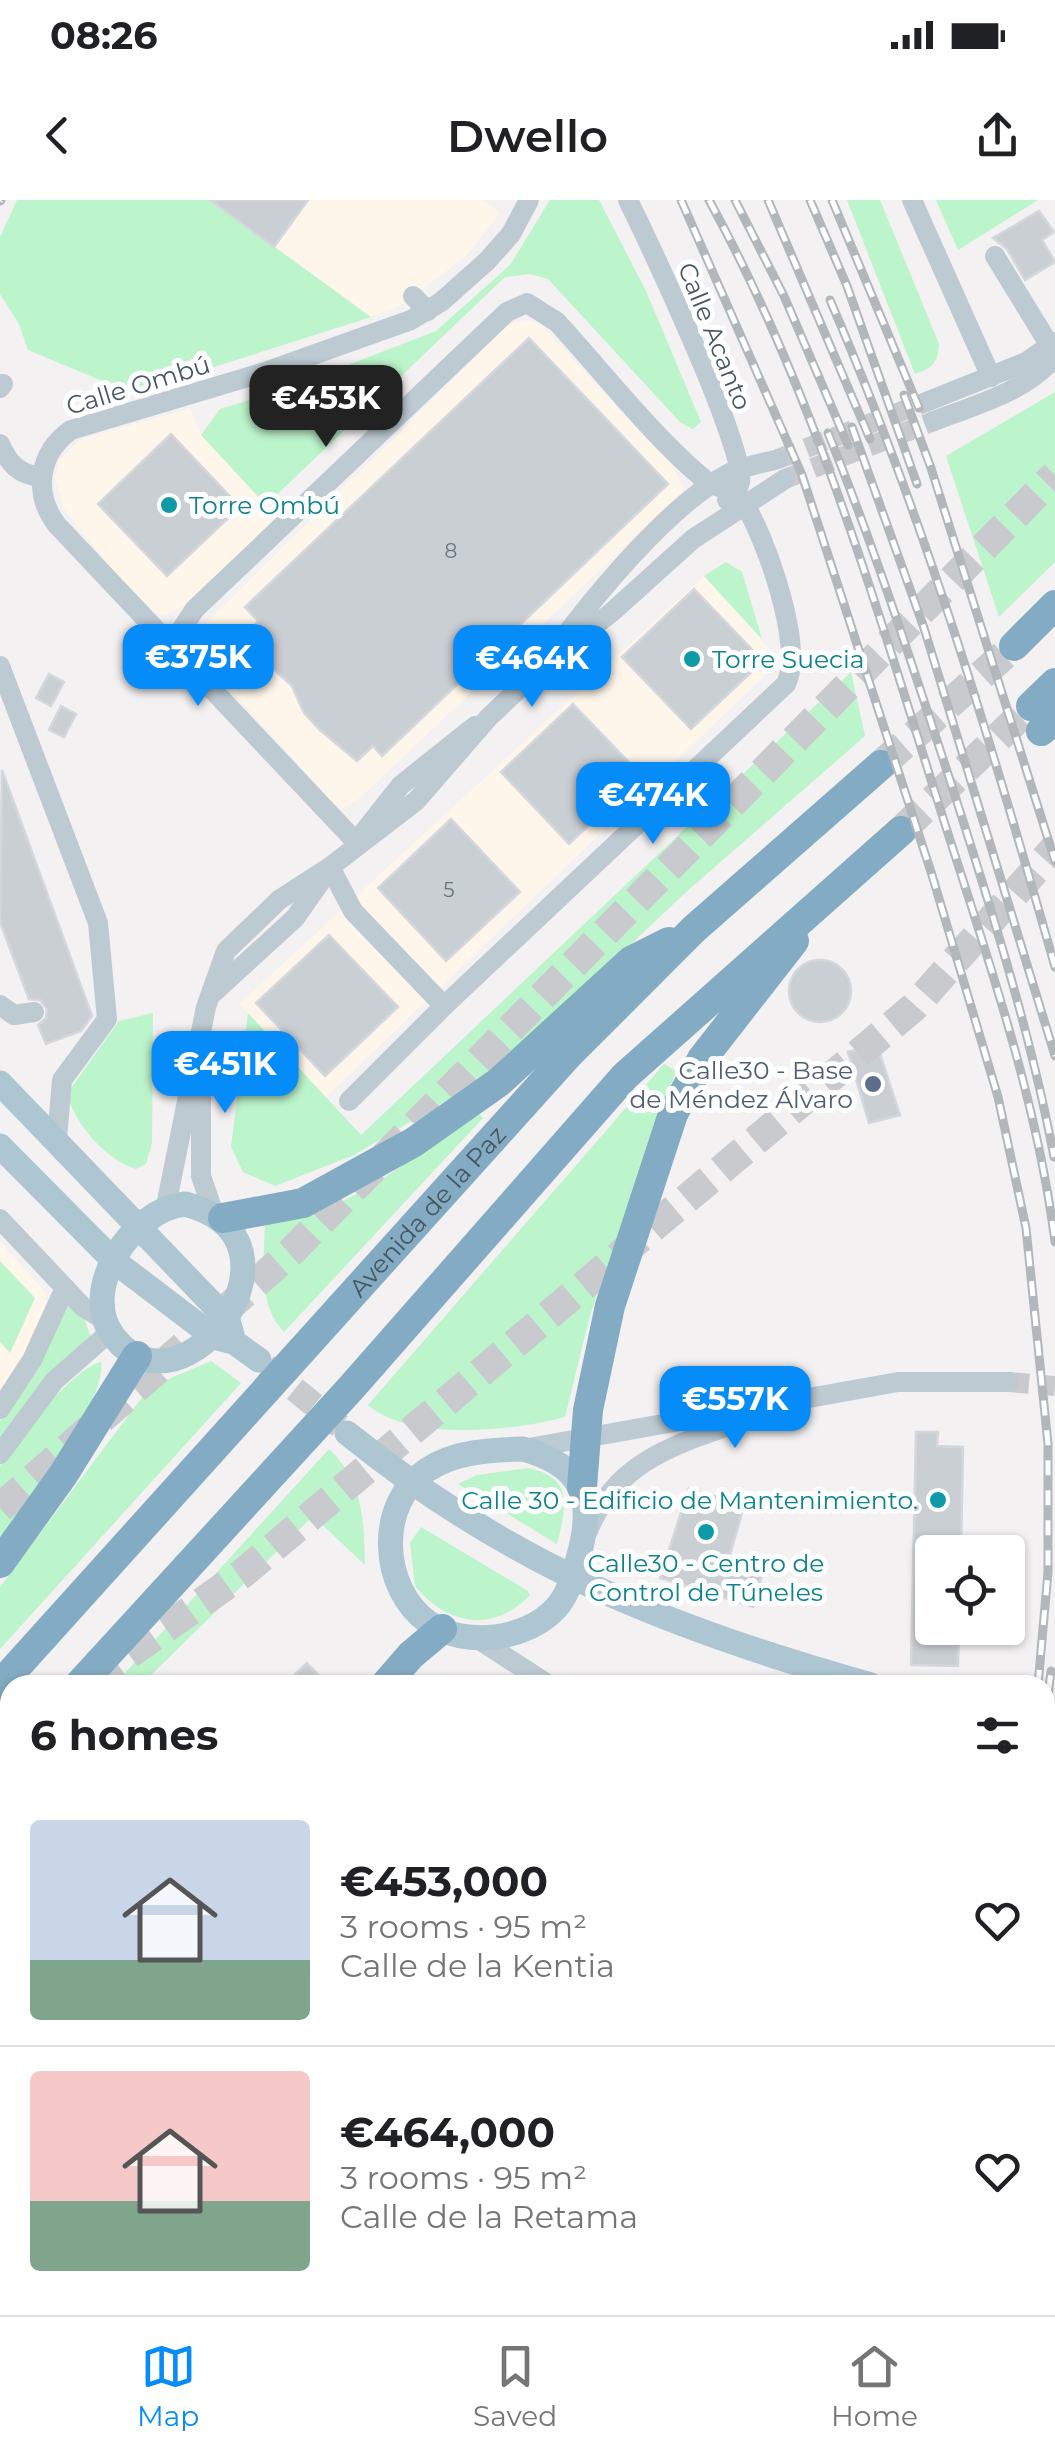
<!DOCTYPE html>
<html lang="en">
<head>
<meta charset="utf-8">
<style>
  :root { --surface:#fff; --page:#f6f6f6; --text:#202124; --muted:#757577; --line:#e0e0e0; --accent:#058cf9 }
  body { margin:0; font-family:Montserrat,sans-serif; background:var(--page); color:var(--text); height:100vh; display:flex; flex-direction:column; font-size:38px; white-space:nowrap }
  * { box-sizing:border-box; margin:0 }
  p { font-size:32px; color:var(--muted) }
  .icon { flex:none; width:55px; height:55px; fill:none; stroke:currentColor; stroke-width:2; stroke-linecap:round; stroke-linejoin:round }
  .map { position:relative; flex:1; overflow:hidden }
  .side { position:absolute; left:0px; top:1475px; width:1055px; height:640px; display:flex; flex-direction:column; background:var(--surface); border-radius:30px 30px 0 0; box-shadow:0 2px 8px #0004 }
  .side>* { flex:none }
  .fabs { position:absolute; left:915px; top:1335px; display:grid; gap:20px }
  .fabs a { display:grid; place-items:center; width:110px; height:110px; border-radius:10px; background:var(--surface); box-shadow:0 2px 8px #0004; font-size:50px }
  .price { position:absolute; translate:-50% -85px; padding:0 22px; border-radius:20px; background:var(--accent); color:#fff; font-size:32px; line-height:65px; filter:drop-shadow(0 2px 5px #0008) }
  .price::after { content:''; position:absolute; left:50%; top:60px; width:30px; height:22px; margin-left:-15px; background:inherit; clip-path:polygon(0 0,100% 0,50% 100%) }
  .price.current { background:#222; color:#fff }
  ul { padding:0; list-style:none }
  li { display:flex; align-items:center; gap:30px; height:250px; padding:0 30px }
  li+li { border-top:2px solid var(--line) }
  li span { display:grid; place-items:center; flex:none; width:280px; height:200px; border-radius:10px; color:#555 }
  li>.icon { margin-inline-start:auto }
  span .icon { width:120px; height:120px; fill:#fffc; stroke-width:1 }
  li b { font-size:42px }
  h2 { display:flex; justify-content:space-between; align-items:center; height:120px; padding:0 30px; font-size:42px }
  .status { display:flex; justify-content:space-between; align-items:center; height:70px; padding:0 50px; background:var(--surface); direction:ltr }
  .status svg { height:28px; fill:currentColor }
  header { display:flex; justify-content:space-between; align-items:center; height:130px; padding:0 30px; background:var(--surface); font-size:45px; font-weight:600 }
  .tab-bar { display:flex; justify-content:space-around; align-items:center; height:140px; border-top:2px solid var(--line); background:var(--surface); font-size:28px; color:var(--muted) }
  .tab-bar a { display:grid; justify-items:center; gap:5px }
  .tab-bar .current { color:var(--accent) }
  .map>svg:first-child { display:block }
  .commercial { fill:#fef6ea }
  .green { fill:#bcf4cb }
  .building { fill:#cacfd4; stroke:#d4d8dd; stroke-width:2.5 }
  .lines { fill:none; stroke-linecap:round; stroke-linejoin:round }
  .minor-tunnel { stroke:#c8cacd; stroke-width:20; stroke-dasharray:20 10; stroke-linecap:butt }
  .major-tunnel { stroke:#c8cacd; stroke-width:25; stroke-dasharray:25 12; stroke-linecap:butt }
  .highway-tunnel { stroke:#c8cacd; stroke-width:30; stroke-dasharray:30 15; stroke-linecap:butt }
  .minor { stroke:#bdcad2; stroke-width:20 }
  .major { stroke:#aec5d2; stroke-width:25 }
  .highway { stroke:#84abc4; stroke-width:30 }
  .rail-casing { stroke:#b2b7bc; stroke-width:9 }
  .rail { stroke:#fff; stroke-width:5; stroke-dasharray:15; stroke-linecap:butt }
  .culture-dot { fill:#0f9aa8; stroke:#fff; stroke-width:4 }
  .service-dot { fill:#5c6f8a; stroke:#fff; stroke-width:4 }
  .labels { text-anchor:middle; stroke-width:10; stroke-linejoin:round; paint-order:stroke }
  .number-label { font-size:20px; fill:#67757e }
  .street-label { font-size:25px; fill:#465761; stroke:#fff }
  .culture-label { font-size:25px; fill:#0d838f; stroke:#fff; text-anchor:start }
  .service-label { font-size:25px; fill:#4e5e75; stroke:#fff; text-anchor:end }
</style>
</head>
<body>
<div class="status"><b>08:26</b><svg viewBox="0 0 49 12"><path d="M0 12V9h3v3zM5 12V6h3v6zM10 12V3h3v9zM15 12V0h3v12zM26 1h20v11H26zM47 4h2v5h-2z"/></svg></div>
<header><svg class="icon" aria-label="back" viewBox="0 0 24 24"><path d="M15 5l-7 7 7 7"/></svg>Dwello<svg class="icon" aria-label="share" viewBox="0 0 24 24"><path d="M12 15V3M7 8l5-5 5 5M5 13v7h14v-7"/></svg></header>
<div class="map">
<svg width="1055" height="2115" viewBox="0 0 1055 2115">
  <rect width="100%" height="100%" fill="#f3f1f1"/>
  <g class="commercial">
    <polygon points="211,0 483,0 500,13 466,56 402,105 371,117"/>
    <polygon points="526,120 541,125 673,267 684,290 360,598 343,608 335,605 193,448 192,437 509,124"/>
    <polygon points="190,208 201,235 278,318 182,407 163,415 152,410 111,368 64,309 55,277 59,261 79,240"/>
    <polygon points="704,376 780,461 325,898 239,804"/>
    <polygon points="0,1042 44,1090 47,1106 25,1155 0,1194"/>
  </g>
  <g class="green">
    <polygon points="17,0 210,0 371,117 142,190 100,180 28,150 19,124 0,94 0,37"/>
    <polygon points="550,0 599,0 646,91 701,222 693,229 680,222 548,79 530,74 505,77 266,305 201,235 220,209 286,189 436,131 510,65"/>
    <path d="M 847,0 L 880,0 L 939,144 C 938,163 932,168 915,174 Z"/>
    <polygon points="936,0 1038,0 958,50"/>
    <polygon points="1055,192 1055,362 999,417 946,256"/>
    <polygon points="726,362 742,372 762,439 704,376"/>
    <polygon points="851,472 865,536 685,693 497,871 354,955 275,986 243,972 231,947 248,813 361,935"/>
    <path d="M 153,813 L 152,943 L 146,964 L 136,969 C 106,960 75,924 67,894 L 119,821 Z"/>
    <path d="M 664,864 L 676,871 L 590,1115 L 565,1217 C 514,1231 410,1242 368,1205 Z"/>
    <path d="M 476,911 L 483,918 L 284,1132 C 257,1103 264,1062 265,1024 C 345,1017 414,957 476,911 Z"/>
    <polygon points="0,1061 35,1098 10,1153 0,1142"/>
    <polygon points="69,1104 84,1118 91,1138 50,1172 0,1240 0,1221 39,1164"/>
    <polygon points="211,1161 241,1183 0,1449 0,1387 143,1196 157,1184"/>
    <path d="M 101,1162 C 107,1204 25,1301 0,1338 C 0,1318 0,1285 0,1267 C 9,1243 77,1166 101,1162 Z"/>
    <path d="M 329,1249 C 363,1281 364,1320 365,1365 L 313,1316 L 141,1485 L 114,1485 Z"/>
    <path d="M 529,1268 C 575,1279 566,1307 557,1344 L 458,1284 L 477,1275 Z"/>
    <path d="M 421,1327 L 528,1391 L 530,1395 C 493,1434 447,1425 415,1386 L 410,1343 Z"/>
    <polygon points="10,1601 10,1689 0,1695 0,1614"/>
  </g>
  <g class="building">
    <polygon points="210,0 308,0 274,47"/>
    <polygon points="1039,11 1054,32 1042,40 1055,62 1025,80 1007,49 993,38"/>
    <polygon points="529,138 668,284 382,556 373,546 357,561 320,530 304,513 292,486 251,448 248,434 258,421 245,407"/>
    <polygon points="171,234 240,307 167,376 98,304"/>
    <polygon points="694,389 763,461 691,529 622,457"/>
    <polygon points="49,474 64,482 51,506 36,498"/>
    <polygon points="573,504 642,576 569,644 501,572"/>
    <polygon points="61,506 76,514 64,537 49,530"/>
    <polygon points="2,570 92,816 81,831 46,844 38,825 46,818 47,809 40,800 29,799 0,722"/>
    <polygon points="451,619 520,692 446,761 378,688"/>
    <polygon points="329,735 398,807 325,876 256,803"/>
    <circle cx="820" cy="791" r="31"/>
    <polygon points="877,845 900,915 869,923 848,852"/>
    <polygon points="916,1232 938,1232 937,1246 963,1247 961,1352 932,1352 932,1428 959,1428 958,1466 911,1465"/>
    <polygon points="689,1288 744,1306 729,1358 764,1369 753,1407 660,1378"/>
    <polygon points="307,1463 328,1485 284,1485"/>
  </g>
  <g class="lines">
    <g class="minor-tunnel">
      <polyline points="778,259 926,202"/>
      <polyline points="785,279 934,221"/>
      <polyline points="1009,1182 1055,1186"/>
    </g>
    <g class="major-tunnel">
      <polyline points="266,1166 340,1226"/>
      <polyline points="1045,1540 1055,1544"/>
    </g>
    <g class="highway-tunnel">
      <polyline points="881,565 1014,446"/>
      <polyline points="901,631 1031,506"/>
      <polyline points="222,1113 291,1052 1055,275"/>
      <polyline points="0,1308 184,1146"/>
      <polyline points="92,1480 242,1374 914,807 1055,648"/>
      <polyline points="0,1545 10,1538"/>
    </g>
    <g class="minor">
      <path d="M 628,0 C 649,43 746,248 740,282 C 738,290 733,295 727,300"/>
      <polyline points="912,0 991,177"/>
      <polyline points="995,56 1050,146"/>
      <polyline points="413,96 428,111"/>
      <polyline points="0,188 3,184"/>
      <polyline points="926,202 1026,162 1055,142"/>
      <path d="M 934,221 C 978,204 1023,193 1055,157"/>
      <path d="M 0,244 C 9,264 19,275 42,277"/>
      <path d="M 560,442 C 600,390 668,307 726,275 C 742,266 761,264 778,259"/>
      <path d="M 171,445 L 195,409 L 507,112 L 527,103 L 557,122 C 601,170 655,239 704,279 C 716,289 734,288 743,302 C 765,335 805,448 786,484 L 444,806 L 353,711 L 330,667"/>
      <polyline points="0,466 98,723 107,819 62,880 57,939"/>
      <polyline points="363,633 401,585 475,526"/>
      <path d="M 357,643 L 57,325 C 33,294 38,253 71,230 L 268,171 L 411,120 L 441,102 L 487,61 L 511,34 L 529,0"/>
      <polyline points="213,793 295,718 326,674"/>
      <polyline points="0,805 14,815 34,812"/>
      <polyline points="201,875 201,976 213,1011"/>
      <polyline points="349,901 444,806"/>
      <polyline points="166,1006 206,807 226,751 279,700 330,667 416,601 489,517 541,468 612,412 693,339 785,279"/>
      <polyline points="0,1019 83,1107 103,1119"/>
      <polyline points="0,1209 32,1160 65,1088"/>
      <polyline points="523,1249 898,1182 1009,1182"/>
      <polyline points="0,1254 54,1181 110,1132"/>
      <path d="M 588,1331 C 617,1258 681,1243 749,1219"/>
      <polyline points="478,1439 549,1485"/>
      <polyline points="0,1775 10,1767"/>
      <polyline points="0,1823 10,1809"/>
      <polyline points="0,2009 10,1992"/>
      <polyline points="18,2115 24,2105"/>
      <polyline points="247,2115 253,2105"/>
      <polyline points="405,2115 411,2105"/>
      <polyline points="504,2115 510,2105"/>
      <polyline points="617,2115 623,2105"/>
    </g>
    <g class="major">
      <polyline points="0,883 228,1120 234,1142"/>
      <polyline points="0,946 114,1061 214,1137 234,1142 259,1160"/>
      <path d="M 185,1004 C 321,1038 184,1227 114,1137 C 77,1090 133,1009 185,1004 Z"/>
      <path d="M 347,1233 C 510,1365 671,1429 871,1485"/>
      <path d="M 523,1249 C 585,1266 595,1300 578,1359 C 574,1375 568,1395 556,1408 C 527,1440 465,1448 429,1423 C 380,1389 376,1303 427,1270 C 455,1251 491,1250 523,1249 Z"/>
    </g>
    <g class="highway">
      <polyline points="1014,446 1055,405"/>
      <polyline points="1031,506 1055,483"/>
      <polyline points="1041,531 1055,519"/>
      <polyline points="223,1018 303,1003 414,942 499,882 631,761 669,742"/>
      <polyline points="582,1287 588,1210 610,1106 673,914 702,859 794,741"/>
      <polyline points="0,1363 63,1275 137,1156"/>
      <path id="s1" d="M 0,1485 L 568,855 L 694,729 L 881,565"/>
      <polyline points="79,1485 351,1188 625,876 901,631"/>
      <polyline points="385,1485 411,1455 442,1429"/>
      <polyline points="0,1572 10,1561"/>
      <polyline points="0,1711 10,1704"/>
    </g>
    <g class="rail-casing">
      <g id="rail">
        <polyline points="681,0 802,275 932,675 998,897 1026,1028 1048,1244 1048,1372 1038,1485"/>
        <path d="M 709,0 C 812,188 874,398 938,602 C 983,745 1036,892 1055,1042"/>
        <polyline points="735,0 784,96 848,245"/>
        <polyline points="768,0 870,239"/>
        <polyline points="810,0 847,86 917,284"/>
        <polyline points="832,0 919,208"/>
        <polyline points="0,1 1,0"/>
        <path d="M 830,100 C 923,315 991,541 1055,767"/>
        <polyline points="904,195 931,268 1055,661"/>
        <polyline points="852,227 924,428 1055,856"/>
        <path d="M 828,233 C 874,346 911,461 949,577 C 989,702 1030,829 1054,957"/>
        <polyline points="1045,1520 1051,1471"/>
        <polyline points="1045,1628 1055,1563"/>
        <polyline points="1045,1695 1055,1639"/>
        <polyline points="1045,1790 1055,1748"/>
        <polyline points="1045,1832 1055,1796"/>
        <polyline points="1045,1891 1055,1853"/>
        <polyline points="1045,1926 1055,1894"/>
        <polyline points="873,2115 878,2105"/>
        <polyline points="891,2115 896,2105"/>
        <polyline points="928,2115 933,2105"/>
        <polyline points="962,2115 966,2105"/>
      </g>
    </g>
    <use href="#rail" class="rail"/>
  </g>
  <g class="culture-dot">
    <circle cx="169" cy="305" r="10"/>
    <circle cx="692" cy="459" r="10"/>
    <circle cx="938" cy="1300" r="10"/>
    <circle cx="706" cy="1332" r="10"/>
  </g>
  <circle class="service-dot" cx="873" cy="884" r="10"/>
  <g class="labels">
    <g class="number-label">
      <text x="451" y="358">8</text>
      <text x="449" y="697">5</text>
    </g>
    <g class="street-label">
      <text transform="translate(715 136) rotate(68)" y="9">Calle Acanto</text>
      <text transform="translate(138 185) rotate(-17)" y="9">Calle Ombú</text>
      <text dy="9" stroke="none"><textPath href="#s1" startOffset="638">Avenida de la Paz</textPath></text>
    </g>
    <g class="culture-label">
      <text x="189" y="314">Torre Ombú</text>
      <text x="712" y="468">Torre Suecia</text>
      <text x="918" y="1309" text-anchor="end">Calle 30 - Edificio de Mantenimiento.</text>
      <text x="706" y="1372" text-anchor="middle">Calle30 - Centro de<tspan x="706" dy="29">Control de Túneles</tspan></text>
    </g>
    <g class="service-label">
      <text x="853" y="879">Calle30 - Base<tspan x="853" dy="29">de Méndez Álvaro</tspan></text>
    </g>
  </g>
</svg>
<div class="fabs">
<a><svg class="icon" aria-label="locate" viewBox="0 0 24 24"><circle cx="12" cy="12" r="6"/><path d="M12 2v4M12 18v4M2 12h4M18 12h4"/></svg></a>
</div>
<b class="price current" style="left:326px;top:250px">€453K</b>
<b class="price" style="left:198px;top:509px">€375K</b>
<b class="price" style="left:532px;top:510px">€464K</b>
<b class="price" style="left:653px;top:647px">€474K</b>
<b class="price" style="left:225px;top:916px">€451K</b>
<b class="price" style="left:735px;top:1251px">€557K</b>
<section class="side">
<h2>6 homes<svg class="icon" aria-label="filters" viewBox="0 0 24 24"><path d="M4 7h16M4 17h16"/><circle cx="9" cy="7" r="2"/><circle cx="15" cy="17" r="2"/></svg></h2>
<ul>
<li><span style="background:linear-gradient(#c9d6e8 70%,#7fa58c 0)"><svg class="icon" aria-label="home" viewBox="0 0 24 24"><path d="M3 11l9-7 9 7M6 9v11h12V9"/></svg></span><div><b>€453,000</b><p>3 rooms · 95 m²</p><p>Calle de la Kentia</p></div><svg class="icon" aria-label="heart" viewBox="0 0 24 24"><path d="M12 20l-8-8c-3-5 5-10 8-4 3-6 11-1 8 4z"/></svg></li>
<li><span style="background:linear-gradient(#f6c9c9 65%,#7fa58c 0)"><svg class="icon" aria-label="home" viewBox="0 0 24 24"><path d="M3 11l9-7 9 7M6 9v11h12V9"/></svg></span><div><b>€464,000</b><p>3 rooms · 95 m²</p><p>Calle de la Retama</p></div><svg class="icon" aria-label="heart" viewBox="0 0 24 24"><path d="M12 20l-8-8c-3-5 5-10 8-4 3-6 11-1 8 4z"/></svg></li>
</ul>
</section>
</div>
<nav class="tab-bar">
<a class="current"><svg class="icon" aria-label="map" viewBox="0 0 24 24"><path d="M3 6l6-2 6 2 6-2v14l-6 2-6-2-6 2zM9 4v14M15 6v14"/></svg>Map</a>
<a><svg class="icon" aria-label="saved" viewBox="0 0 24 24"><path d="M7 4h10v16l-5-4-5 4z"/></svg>Saved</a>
<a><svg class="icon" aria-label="home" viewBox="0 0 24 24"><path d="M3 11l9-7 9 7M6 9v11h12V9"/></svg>Home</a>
</nav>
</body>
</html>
